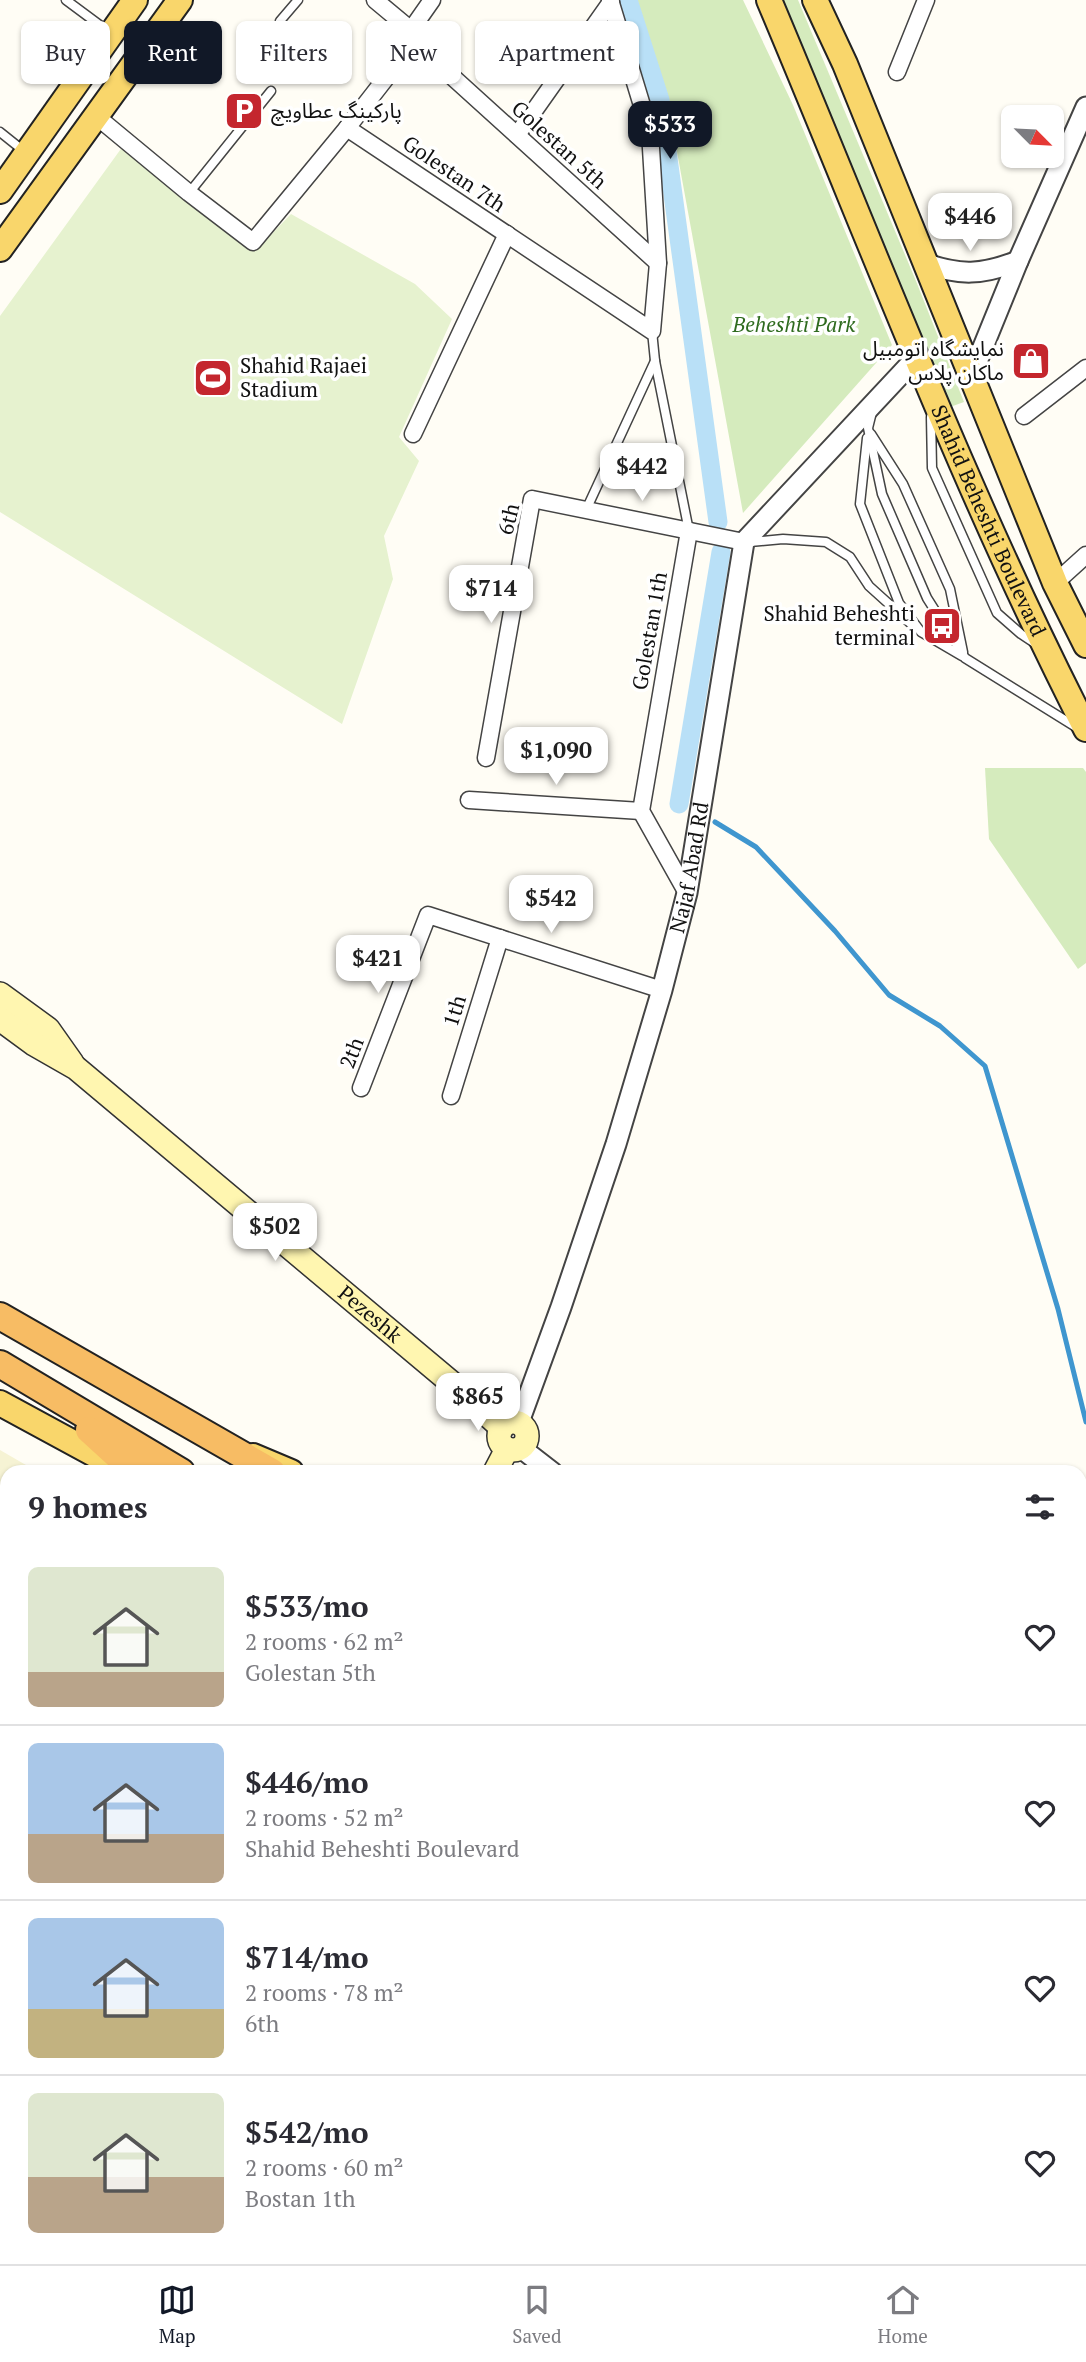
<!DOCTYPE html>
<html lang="en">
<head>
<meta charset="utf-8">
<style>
  :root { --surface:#fff; --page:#f2f2f3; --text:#2b2b33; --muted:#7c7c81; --line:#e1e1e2; --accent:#111827 }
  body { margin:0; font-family:"PT Serif","Noto Sans Arabic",serif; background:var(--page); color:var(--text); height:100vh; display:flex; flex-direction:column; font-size:26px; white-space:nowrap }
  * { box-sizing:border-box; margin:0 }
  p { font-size:23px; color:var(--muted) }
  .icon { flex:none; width:38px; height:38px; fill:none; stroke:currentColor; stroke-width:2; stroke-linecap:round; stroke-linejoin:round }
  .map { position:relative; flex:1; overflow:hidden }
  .drawer { position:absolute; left:0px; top:1465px; width:1087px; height:800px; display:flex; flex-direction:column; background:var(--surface); border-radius:21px 21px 0 0; box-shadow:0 2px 5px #0004 }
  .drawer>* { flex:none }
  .hud { position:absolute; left:21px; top:21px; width:700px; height:63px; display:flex; gap:14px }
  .needle { width:46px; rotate:114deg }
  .buttons { position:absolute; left:1001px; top:105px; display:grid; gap:14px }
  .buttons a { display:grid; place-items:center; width:63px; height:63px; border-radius:10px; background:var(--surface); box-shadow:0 2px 5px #0004; font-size:35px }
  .price { position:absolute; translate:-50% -60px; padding:0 16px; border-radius:14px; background:#fff; color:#222; font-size:23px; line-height:46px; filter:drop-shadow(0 2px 4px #0008) }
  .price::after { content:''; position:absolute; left:50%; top:42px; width:21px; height:16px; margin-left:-10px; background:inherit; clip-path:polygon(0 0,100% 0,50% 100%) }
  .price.active { background:var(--accent); color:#fff }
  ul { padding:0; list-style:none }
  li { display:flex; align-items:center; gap:21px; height:175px; padding:0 28px }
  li+li { border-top:2px solid var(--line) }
  li span { display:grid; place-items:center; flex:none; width:196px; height:140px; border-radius:10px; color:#555 }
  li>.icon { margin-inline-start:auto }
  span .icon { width:84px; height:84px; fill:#fffc; stroke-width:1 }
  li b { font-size:30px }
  h2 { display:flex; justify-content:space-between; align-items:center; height:84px; padding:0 28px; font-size:30px }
  .pill { padding:0 24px; border-radius:10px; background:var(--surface); box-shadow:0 2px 5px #0004; font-size:24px; line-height:63px }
  .pill.active { background:var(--accent); color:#fff }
  .tabs { display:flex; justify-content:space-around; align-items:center; height:98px; border-top:2px solid var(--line); background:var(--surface); font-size:19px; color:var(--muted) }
  .tabs a { display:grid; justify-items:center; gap:4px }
  .tabs .active { color:var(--accent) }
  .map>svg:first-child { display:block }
  .farmland { fill:#f6f3d4 }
  .green { fill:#d5ebbd }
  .pitch { fill:#e6f2cf }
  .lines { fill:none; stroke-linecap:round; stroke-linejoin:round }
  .stream { stroke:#3f96cf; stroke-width:5 }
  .canal { stroke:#b9e0f7; stroke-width:19 }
  .service-casing { stroke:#444; stroke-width:11 }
  .minor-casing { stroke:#444; stroke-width:19 }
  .tertiary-casing { stroke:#444; stroke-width:23 }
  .secondary-casing { stroke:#333; stroke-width:26 }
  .primary-casing { stroke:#222; stroke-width:28 }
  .trunk-casing { stroke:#222; stroke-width:30 }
  .service { stroke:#fff; stroke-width:8 }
  .minor { stroke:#fff; stroke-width:16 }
  .tertiary { stroke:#fff; stroke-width:19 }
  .secondary { stroke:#fff6b0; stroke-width:23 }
  .primary { stroke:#f9d66b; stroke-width:24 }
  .trunk { stroke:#f7bc64; stroke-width:26 }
  .labels { text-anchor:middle; stroke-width:7; stroke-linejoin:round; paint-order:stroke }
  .poi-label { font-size:21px; fill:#111; stroke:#fff; text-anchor:start }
  .street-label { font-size:21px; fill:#111; stroke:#fff }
  .park-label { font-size:21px; font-style:italic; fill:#2f6b1f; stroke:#fff }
</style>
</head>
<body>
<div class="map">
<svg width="1086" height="2264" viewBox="0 0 1086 2264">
  <rect width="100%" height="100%" fill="#fffdf5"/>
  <g class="farmland">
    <polygon points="0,1450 38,1472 7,1472 7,2258 104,2258 102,2264 0,2264"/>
    <polygon points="1080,2113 1086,2117 1086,2264 166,2264 168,2258 1080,2258"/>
  </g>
  <g class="green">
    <polygon points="637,0 743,0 793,105 892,345 743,513 667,97"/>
    <polygon points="783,0 798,0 916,281 964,402 950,407"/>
    <polygon points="985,768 1083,768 1086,772 1086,963 1078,969 989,839"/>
  </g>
  <polygon class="pitch" points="123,146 256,250 291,214 415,284 452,319 399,437 419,461 384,536 393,579 342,724 0,512 0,316"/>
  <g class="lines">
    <g class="stream">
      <polyline points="679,804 684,807"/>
      <polyline points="715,822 756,847 835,931 889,995 940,1026 985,1066 1058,1309 1086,1422"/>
    </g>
    <g class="canal">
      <polyline points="628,0 660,100 718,522"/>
      <polyline points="679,804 721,552"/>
    </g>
    <g class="service-casing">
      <g id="service">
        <polyline points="66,0 109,32"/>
        <polyline points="280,21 298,0"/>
        <polyline points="0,132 25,152"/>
        <polyline points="189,193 271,91"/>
        <polyline points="652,331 655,361 689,531"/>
        <polyline points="872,412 868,428 882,494 927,598 965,658 1076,727"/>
        <polyline points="931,417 932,468 997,613 1021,634 1036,644"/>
        <polyline points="871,434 903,484 950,589 963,652"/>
        <polyline points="867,438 860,504 899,603 921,632 962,656"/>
        <polyline points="586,510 655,361"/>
        <polyline points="750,542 783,539 826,542 850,557 869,586 910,623"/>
      </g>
    </g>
    <g class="minor-casing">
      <g id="minor">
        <polyline points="375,0 411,30 414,42 658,263"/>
        <polyline points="411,30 432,0"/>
        <polyline points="897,72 926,0"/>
        <polyline points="96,116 189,193 253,242 347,128 652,331 658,263 650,132 610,0"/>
        <polyline points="347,128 414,42"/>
        <polyline points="517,135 611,2"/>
        <polyline points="1024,416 1086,368"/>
        <polyline points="413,434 507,234"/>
        <polyline points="1055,583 1086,555"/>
        <polyline points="486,758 532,499 744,542"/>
        <polyline points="469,800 641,811"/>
        <polyline points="687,893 641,811 689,531"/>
        <polyline points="361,1088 428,915 662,990"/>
        <polyline points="451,1096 500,938"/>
        <polyline points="1080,1883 1086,1886"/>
      </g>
    </g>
    <g class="tertiary-casing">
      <g id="tertiary">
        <path d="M 924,263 C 960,276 982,275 1018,261"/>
        <polyline points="970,379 1018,261 1086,107"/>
        <path id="s1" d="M 519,1422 L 561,1307 L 616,1144 L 662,990 L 687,893 L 744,542 L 916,358"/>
        <polyline points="521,1448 552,1472"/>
        <polyline points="1080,1694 1086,1693"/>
        <polyline points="124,2264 127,2258"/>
      </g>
    </g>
    <g class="secondary-casing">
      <g id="secondary">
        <polyline points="0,994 48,1029 72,1063"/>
        <path id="s2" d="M 0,1019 L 34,1044 L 76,1068 L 460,1390 L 502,1428"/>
        <circle cx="513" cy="1436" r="14"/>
        <polyline points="495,1472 507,1449"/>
      </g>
    </g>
    <g class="primary-casing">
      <g id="primary">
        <path id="s3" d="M 769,0 C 872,244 965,493 1086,729"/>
        <polyline points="815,0 845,64 1055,583 1086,645"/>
        <polyline points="0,191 135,0"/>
        <polyline points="0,249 180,0"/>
        <polyline points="0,1403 127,1472"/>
        <polyline points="253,1456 291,1472"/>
        <polyline points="1080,1906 1086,1909"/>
        <polyline points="1080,1935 1086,1939"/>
        <polyline points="1080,2054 1086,2058"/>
        <polyline points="1080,2081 1086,2085"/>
      </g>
    </g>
    <g class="trunk-casing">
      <g id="trunk">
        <polyline points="0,1316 272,1472"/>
        <polyline points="0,1364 181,1472"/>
        <polyline points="89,1430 135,1472"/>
        <polyline points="1080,1960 1086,1964"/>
        <polyline points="1080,2013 1086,2017"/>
      </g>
    </g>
    <use href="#service" class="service"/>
    <use href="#minor" class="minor"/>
    <use href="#tertiary" class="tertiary"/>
    <use href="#secondary" class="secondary"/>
    <use href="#primary" class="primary"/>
    <use href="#trunk" class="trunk"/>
  </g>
  <defs>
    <g id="parking-square" transform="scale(2.0125)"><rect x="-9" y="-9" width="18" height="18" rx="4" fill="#c4262e" stroke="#fff"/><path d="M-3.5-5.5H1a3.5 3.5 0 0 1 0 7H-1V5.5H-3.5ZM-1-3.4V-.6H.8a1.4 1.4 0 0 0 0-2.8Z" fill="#fff"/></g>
    <g id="shop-square" transform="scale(2.0125)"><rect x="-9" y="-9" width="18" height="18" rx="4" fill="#c4262e" stroke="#fff"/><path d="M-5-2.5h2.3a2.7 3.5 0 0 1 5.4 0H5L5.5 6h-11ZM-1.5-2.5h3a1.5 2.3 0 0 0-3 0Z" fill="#fff"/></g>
    <g id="stadium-square" transform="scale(2.0125)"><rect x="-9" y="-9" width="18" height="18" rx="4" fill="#c4262e" stroke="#fff"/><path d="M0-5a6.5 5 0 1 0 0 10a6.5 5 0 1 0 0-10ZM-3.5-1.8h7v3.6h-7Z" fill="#fff"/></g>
    <g id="bus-square" transform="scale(2.0125)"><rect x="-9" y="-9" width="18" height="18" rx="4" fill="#c4262e" stroke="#fff"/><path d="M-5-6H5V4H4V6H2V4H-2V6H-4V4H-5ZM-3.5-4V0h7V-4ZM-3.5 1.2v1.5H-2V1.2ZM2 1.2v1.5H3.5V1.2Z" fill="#fff"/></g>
  </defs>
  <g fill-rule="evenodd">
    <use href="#parking-square" x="244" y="111"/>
    <use href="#shop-square" x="1031" y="361"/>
    <use href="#stadium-square" x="213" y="378"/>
    <use href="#bus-square" x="942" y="626"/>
  </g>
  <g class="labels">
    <g class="poi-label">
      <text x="271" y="118">پارکینگ عطاویچ</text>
      <text x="1004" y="356" text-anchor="end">نمایشگاه اتومبیل<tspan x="1004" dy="24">ماکان پلاس</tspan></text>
      <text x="240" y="373">Shahid Rajaei<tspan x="240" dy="24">Stadium</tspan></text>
      <text x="915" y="621" text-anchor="end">Shahid Beheshti<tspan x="915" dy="24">terminal</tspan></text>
    </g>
    <g class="street-label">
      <text transform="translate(559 145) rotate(42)" y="7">Golestan 5th</text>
      <text transform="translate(454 174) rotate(34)" y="7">Golestan 7th</text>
      <text transform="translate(509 519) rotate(-76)" y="7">6th</text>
      <text dy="7" stroke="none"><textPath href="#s3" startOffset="565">Shahid Beheshti Boulevard</textPath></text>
      <text transform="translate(650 631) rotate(-80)" y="7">Golestan 1th</text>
      <text dy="7" stroke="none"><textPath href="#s1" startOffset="581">Najaf Abad Rd</textPath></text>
      <text transform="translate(455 1011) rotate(-73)" y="7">1th</text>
      <text transform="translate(352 1053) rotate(-69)" y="7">2th</text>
      <text dy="7" stroke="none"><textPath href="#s2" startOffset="474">Pezeshk</textPath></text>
    </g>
    <g class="park-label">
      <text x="794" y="332">Beheshti Park</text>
    </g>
  </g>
</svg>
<div class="buttons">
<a><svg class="needle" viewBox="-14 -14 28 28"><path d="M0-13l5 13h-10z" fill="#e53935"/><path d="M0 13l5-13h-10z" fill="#7c7c81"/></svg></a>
</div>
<b class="price active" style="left:670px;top:161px">$533</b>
<b class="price" style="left:970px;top:253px">$446</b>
<b class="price" style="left:642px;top:503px">$442</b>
<b class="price" style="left:491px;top:625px">$714</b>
<b class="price" style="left:556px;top:787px">$1,090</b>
<b class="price" style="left:551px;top:935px">$542</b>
<b class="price" style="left:378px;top:995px">$421</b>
<b class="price" style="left:275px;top:1263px">$502</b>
<b class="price" style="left:478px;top:1433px">$865</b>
<div class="hud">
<a class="pill">Buy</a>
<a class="pill active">Rent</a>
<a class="pill">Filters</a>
<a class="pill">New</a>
<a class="pill">Apartment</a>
</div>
<section class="drawer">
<h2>9 homes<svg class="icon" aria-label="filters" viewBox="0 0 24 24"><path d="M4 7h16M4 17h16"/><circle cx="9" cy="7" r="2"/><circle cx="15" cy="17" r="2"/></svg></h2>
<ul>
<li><span style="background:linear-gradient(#dfe7d0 75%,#b9a48a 0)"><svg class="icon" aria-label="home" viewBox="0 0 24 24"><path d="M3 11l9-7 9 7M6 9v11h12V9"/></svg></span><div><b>$533/mo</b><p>2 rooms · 62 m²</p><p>Golestan 5th</p></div><svg class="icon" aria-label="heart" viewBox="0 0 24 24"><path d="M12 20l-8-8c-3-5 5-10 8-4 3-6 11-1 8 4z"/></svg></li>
<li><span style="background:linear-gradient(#a9c7e8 65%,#b9a48a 0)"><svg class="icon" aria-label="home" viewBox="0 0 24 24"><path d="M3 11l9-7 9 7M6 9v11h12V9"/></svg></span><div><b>$446/mo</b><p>2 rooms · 52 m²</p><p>Shahid Beheshti Boulevard</p></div><svg class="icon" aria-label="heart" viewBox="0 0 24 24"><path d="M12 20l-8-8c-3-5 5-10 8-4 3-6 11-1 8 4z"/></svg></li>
<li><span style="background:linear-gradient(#a9c7e8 65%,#c2b280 0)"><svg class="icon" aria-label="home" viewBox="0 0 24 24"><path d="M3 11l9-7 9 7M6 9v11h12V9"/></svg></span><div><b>$714/mo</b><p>2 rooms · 78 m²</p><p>6th</p></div><svg class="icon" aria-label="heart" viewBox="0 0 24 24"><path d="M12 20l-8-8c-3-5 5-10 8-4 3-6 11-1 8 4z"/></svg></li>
<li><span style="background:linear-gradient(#dfe7d0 60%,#b9a48a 0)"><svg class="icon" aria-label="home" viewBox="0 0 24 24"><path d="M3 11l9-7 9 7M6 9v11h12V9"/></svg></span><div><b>$542/mo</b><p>2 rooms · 60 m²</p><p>Bostan 1th</p></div><svg class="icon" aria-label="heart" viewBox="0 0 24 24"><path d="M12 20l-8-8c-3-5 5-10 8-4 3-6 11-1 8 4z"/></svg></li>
</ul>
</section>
</div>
<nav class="tabs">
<a class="active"><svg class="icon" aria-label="map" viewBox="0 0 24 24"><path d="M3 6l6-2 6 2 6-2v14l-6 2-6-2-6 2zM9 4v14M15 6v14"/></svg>Map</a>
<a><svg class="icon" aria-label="saved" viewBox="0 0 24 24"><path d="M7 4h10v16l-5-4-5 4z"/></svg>Saved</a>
<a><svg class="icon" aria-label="home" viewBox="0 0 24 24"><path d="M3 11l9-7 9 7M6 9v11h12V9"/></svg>Home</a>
</nav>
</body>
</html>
